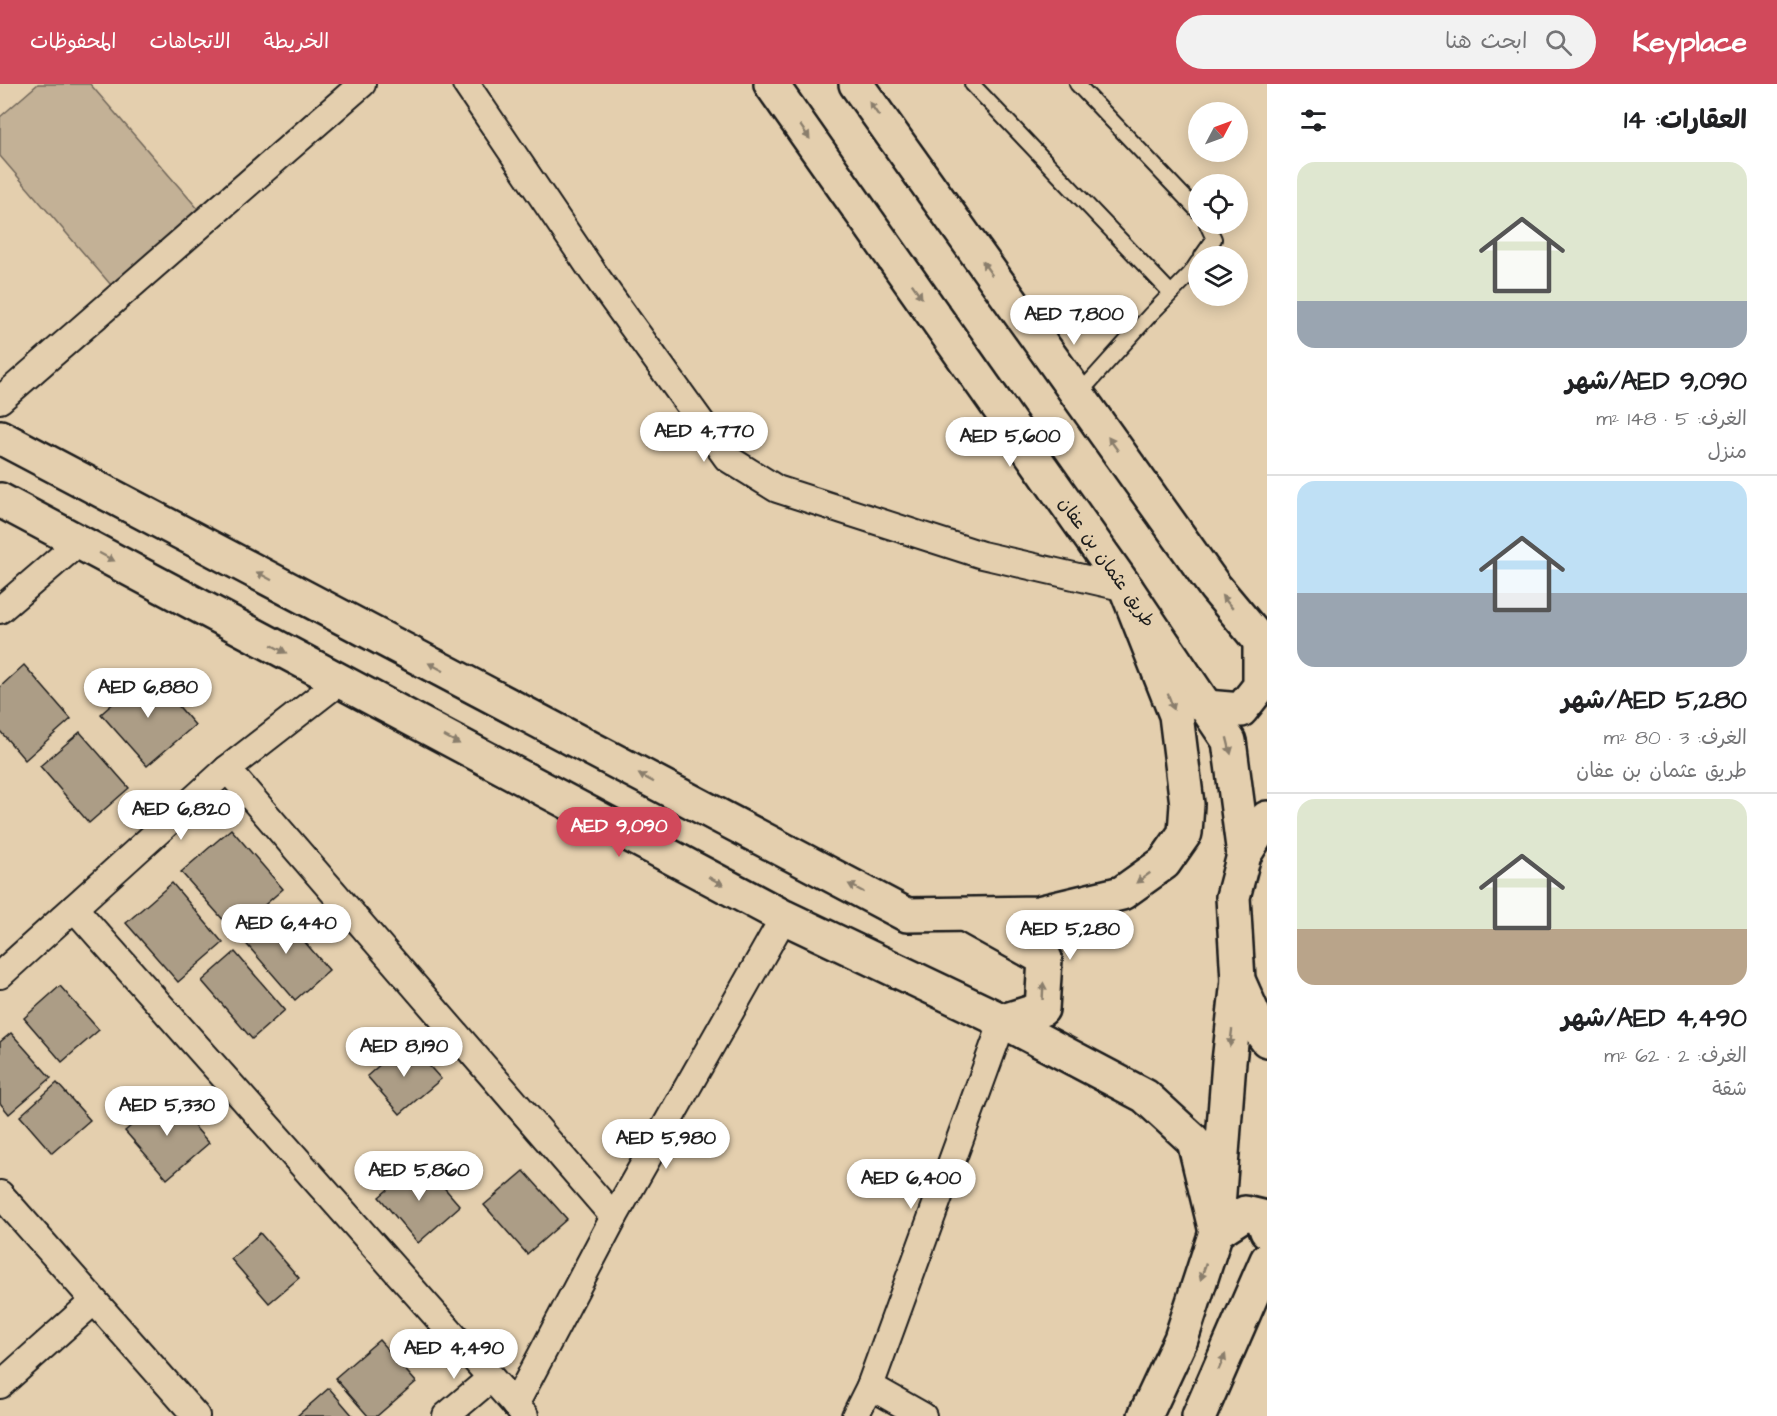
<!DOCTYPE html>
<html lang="ar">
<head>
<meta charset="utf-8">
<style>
  :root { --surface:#fff; --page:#f2f2f2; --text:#202124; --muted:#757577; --line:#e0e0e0; --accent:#d1495b }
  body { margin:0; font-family:"Architects Daughter","Playpen Sans Arabic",sans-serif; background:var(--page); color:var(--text); direction:rtl; height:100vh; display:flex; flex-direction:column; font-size:22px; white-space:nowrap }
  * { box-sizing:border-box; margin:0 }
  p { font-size:20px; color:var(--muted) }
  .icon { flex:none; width:33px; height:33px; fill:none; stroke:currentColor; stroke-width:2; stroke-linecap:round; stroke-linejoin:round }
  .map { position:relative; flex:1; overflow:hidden; direction:ltr }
  .sheet { display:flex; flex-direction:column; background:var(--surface); width:510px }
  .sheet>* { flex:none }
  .needle { width:39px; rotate:49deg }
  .tools { position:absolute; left:1188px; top:18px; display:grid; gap:12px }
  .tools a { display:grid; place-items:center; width:60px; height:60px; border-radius:50%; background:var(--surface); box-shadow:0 3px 15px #0003; font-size:30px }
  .price { position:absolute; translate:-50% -51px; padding:0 14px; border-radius:21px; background:#fff; color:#222; font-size:20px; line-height:39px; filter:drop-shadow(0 2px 3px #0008) }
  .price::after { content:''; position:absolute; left:50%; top:36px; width:18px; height:14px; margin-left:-9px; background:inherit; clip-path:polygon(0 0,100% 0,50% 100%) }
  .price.current { background:var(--accent); color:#fff }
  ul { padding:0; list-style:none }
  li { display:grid; align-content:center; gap:12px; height:318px; padding:0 30px }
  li+li { border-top:2px solid var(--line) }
  li span { display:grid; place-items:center; height:186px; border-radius:18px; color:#555 }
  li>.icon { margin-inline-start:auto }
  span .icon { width:108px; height:108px; fill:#fffc; stroke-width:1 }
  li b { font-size:26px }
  h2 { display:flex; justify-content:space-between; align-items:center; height:72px; padding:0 30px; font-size:26px }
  header { display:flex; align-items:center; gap:36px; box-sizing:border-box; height:84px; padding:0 30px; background:var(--accent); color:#fff }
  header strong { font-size:28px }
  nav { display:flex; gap:33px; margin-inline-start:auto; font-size:21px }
  .search { width:420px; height:54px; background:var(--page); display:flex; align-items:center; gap:15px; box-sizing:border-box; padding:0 21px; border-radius:33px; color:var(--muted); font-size:22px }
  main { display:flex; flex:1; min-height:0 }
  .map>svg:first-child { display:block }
  .green { fill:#c3b196; stroke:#706659; stroke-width:1.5 }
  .building { fill:#ac9d86; stroke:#1c1c1c; stroke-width:1.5 }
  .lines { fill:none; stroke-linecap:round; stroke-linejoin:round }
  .lane-casing { stroke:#1c1c1c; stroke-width:18 }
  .street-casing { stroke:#1c1c1c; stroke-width:30 }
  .secondary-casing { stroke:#1c1c1c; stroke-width:38 }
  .lane { stroke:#e4cfae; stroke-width:14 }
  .street { stroke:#e4cfae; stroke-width:26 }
  .secondary { stroke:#e4cfae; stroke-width:33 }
  .oneway { fill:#8a7e6c }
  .labels { text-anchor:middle; stroke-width:6; stroke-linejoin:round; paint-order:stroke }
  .street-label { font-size:18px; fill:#1c1c1c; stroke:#e4cfae }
</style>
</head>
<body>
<header>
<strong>Keyplace</strong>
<div class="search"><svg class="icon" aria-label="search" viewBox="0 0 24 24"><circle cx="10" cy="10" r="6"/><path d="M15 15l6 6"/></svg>ابحث هنا</div>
<nav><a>الخريطة</a><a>الاتجاهات</a><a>المحفوظات</a></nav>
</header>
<main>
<section class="sheet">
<h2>العقارات: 14<svg class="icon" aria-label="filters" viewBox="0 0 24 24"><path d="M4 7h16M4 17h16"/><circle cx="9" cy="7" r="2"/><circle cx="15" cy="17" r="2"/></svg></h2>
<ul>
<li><span style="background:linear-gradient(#dfe7d0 75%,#9aa5b1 0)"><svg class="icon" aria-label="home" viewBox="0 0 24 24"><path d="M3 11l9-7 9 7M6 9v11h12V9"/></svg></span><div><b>AED 9,090/شهر</b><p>الغرف: 5 · 148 m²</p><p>منزل</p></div></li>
<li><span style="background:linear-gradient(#bfe0f5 60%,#9aa5b1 0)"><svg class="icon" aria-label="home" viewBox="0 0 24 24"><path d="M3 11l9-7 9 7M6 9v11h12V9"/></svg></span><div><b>AED 5,280/شهر</b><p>الغرف: 3 · 80 m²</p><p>طريق عثمان بن عفان</p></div></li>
<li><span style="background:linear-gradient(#dfe7d0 70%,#b9a48a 0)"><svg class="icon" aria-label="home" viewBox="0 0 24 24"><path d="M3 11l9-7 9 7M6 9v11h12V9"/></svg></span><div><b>AED 4,490/شهر</b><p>الغرف: 2 · 62 m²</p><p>شقة</p></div></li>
</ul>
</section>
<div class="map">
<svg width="1267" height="1332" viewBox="0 0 1267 1332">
  <rect width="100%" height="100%" fill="#e4cfae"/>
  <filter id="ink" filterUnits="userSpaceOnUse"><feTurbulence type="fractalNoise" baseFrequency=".0167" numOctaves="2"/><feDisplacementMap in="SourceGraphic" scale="12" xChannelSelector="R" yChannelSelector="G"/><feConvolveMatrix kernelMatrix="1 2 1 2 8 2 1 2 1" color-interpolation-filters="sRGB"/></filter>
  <g filter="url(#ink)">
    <polygon class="green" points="38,0 90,0 199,126 111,201 0,72 0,33"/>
    <g class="building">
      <polygon points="24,581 71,635 25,676 0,647 0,603"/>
      <polygon points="149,588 195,641 147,682 101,630"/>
      <polygon points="80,648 129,704 89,739 40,682"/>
      <polygon points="231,745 283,805 234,848 181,788"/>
      <polygon points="172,799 223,859 178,898 126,839"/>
      <polygon points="277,826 329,886 295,916 243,856"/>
      <polygon points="235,868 285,926 252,955 202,897"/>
      <polygon points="60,902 99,946 62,978 24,934"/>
      <polygon points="11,949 51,994 9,1030 0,1019 0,958"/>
      <polygon points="407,957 441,995 400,1030 367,992"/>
      <polygon points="57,999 90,1036 52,1069 20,1032"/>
      <polygon points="167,1011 209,1059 167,1095 125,1047"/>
      <polygon points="421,1077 460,1122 418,1159 379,1113"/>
      <polygon points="524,1087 567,1135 527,1170 484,1121"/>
      <polygon points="260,1149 299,1194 269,1219 231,1175"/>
      <polygon points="379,1256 416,1298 377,1332 368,1332 335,1294"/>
      <polygon points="329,1304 353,1332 297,1332"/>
    </g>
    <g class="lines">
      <g class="lane-casing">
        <g id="lane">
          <polyline points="972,0 1171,209"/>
          <polyline points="1077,0 1198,127"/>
          <polyline points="1202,172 1214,155 1207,140"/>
          <polyline points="1078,311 1150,231 1190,190 1198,178"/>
        </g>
      </g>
      <g class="street-casing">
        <g id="street">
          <polyline points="466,0 593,188 727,374 777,405 982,471 1126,504"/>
          <polyline points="0,316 362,0"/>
          <polyline points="0,526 79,458"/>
          <polyline points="227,685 614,1133"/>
          <polyline points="74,824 525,1332"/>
          <polyline points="0,891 227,685 340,597"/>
          <polyline points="0,1110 196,1332"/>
          <polyline points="0,1301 94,1217"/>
          <polyline points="870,1302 923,1332"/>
          <polyline points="515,1321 614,1133 784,833"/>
          <polyline points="446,1332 491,1294"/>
          <polyline points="855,1332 870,1302 1003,937"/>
        </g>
      </g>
      <g class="secondary-casing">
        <g id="secondary">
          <polyline points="771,0 1126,504 1229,657 1244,771"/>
          <polyline points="856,0 1215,503 1260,557 1267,559"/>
          <polyline points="0,353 907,831 1038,829 1122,809 1164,779 1185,749 1187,720 1176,631 1126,504"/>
          <polyline points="0,416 784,833 1003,937 1145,1012 1194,1057 1216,1148 1245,1129 1262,1133 1267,1147"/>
          <polyline points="1206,623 1241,626 1260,602 1260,557"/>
          <polyline points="1267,734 1244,771 1233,813 1238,896 1261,948 1267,956"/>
          <polyline points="966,831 1045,875 1042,925 1003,937"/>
          <polyline points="1145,1332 1181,1255 1216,1148 1229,978 1238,896"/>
          <polyline points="1199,1332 1267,1176"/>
        </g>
      </g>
      <use href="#lane" class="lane"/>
      <use href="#street" class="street"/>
      <use href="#secondary" class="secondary"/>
    </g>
    <defs><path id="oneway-solid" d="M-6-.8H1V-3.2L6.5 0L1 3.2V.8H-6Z" transform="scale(1.5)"/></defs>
    <g class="oneway">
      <use href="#oneway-solid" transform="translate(874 25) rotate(-125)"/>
      <use href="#oneway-solid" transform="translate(805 48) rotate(55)"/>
      <use href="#oneway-solid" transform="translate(987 184) rotate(-125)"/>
      <use href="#oneway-solid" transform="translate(917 207) rotate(55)"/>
      <use href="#oneway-solid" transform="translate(1113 360) rotate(-126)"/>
      <use href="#oneway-solid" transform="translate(107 473) rotate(28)"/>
      <use href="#oneway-solid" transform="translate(264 492) rotate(-152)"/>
      <use href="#oneway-solid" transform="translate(1227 518) rotate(-130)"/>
      <use href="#oneway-solid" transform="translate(279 565) rotate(28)"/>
      <use href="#oneway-solid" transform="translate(436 583) rotate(-152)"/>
      <use href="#oneway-solid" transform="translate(1171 618) rotate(69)"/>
      <use href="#oneway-solid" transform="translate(452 656) rotate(28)"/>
      <use href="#oneway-solid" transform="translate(1229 662) rotate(76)"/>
      <use href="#oneway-solid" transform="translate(646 694) rotate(-152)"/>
      <use href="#oneway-solid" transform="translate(1143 794) rotate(144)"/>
      <use href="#oneway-solid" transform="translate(716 797) rotate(28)"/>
      <use href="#oneway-solid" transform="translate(856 804) rotate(-152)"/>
      <use href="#oneway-solid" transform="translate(1043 907) rotate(-87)"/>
      <use href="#oneway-solid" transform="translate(1231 954) rotate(97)"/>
      <use href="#oneway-solid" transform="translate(1203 1188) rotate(109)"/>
      <use href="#oneway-solid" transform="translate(1222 1278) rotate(-66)"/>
    </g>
  </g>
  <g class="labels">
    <g class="street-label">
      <text transform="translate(1107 478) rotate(55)" y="6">طريق عثمان بن عفان</text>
    </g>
  </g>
</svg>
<div class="tools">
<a><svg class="needle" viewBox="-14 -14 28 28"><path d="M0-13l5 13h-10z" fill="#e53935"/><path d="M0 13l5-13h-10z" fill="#757577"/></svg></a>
<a><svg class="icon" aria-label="locate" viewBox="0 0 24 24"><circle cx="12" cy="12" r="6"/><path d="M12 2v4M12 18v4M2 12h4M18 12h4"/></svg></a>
<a><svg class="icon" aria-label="layers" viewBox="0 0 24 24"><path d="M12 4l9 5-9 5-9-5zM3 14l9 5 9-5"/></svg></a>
</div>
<b class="price" style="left:1074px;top:262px">AED 7,800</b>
<b class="price" style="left:704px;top:379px">AED 4,770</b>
<b class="price" style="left:1010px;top:384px">AED 5,600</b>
<b class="price" style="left:148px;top:635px">AED 6,880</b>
<b class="price" style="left:181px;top:757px">AED 6,820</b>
<b class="price current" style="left:619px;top:774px">AED 9,090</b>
<b class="price" style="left:286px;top:871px">AED 6,440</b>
<b class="price" style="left:1070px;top:877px">AED 5,280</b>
<b class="price" style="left:404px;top:994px">AED 8,190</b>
<b class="price" style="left:167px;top:1053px">AED 5,330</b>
<b class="price" style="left:666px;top:1086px">AED 5,980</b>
<b class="price" style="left:419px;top:1118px">AED 5,860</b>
<b class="price" style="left:911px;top:1126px">AED 6,400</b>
<b class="price" style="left:454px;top:1296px">AED 4,490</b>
</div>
</main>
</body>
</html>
